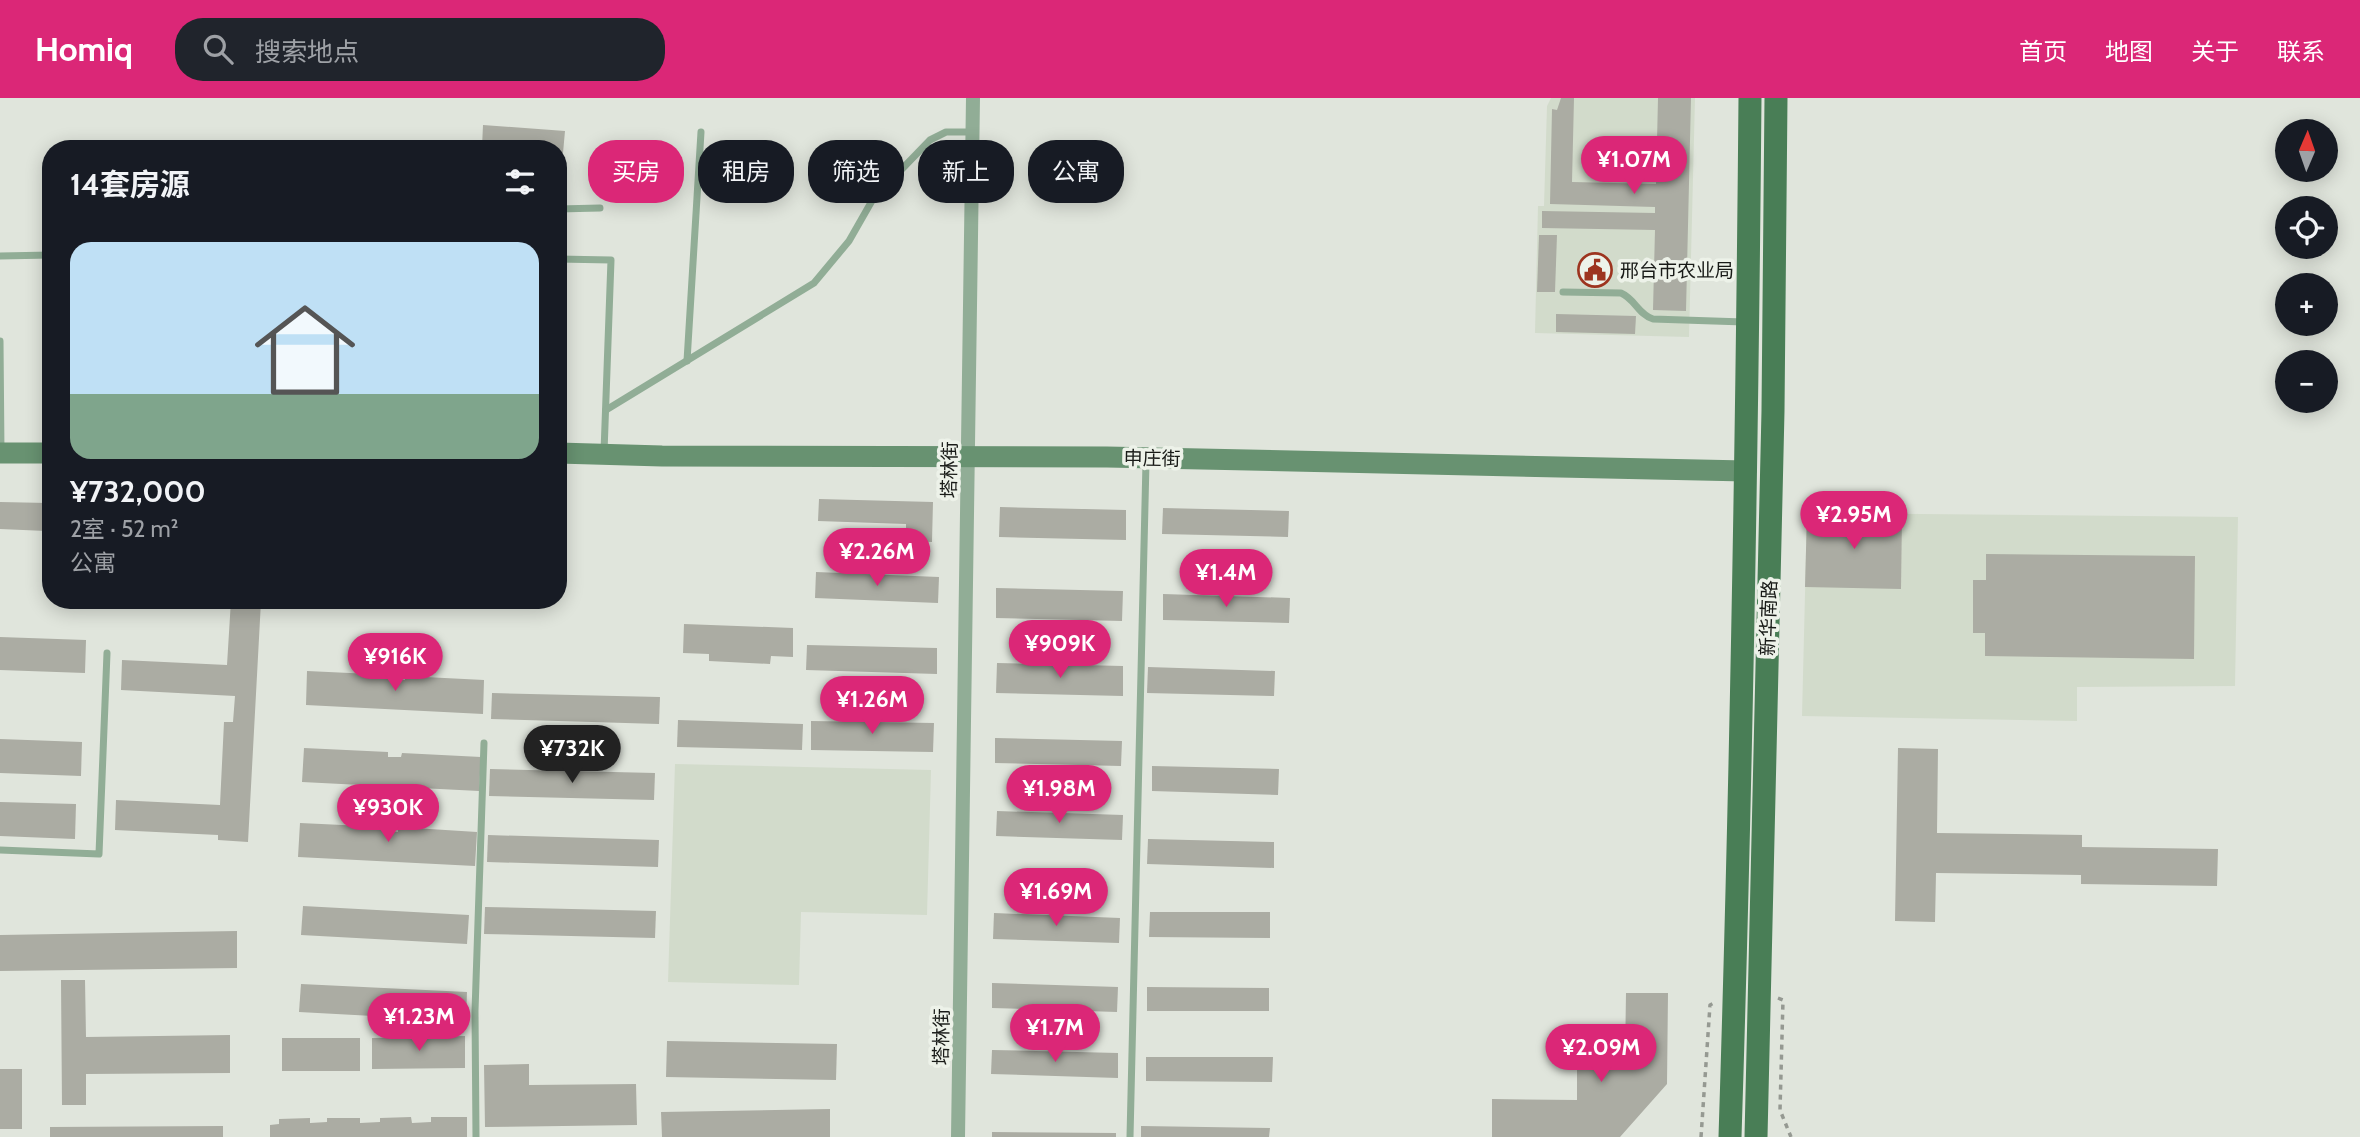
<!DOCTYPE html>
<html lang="zh">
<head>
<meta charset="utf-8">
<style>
  :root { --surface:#171b24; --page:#20242c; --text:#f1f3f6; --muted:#9ea1a6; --line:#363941; --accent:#db2777 }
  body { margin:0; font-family:Cabin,"Noto Sans SC",sans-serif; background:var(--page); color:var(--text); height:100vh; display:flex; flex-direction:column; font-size:26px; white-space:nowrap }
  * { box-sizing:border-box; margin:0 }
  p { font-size:23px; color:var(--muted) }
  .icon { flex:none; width:38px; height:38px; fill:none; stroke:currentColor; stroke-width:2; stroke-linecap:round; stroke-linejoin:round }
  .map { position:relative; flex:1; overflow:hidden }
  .panel { position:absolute; left:42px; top:42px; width:525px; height:469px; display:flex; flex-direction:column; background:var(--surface); border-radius:28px; box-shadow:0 4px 18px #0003 }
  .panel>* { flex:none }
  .top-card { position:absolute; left:588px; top:42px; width:665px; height:63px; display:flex; gap:14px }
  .needle { width:46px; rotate:2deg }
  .controls { position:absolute; left:2275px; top:21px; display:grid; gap:14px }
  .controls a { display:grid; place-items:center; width:63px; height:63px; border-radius:50%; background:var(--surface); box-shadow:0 4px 18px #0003; font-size:35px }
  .price { position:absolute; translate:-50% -60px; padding:0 16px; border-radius:24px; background:var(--accent); color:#fff; font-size:23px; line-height:46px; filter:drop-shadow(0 2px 4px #0008) }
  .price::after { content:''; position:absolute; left:50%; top:42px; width:21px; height:16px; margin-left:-10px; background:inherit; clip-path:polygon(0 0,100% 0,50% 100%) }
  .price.active { background:#222; color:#fff }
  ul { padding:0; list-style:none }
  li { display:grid; align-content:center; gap:14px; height:371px; padding:0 28px }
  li+li { border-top:2px solid var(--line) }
  li span { display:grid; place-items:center; height:217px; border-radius:21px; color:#555 }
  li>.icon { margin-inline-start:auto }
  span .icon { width:126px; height:126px; fill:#fffc; stroke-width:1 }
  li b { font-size:30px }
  h2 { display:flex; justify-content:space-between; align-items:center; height:84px; padding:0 28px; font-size:30px }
  .tag { padding:0 24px; border-radius:28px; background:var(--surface); box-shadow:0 4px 18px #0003; font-size:24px; line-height:63px }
  .tag.active { background:var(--accent); color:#fff }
  header { display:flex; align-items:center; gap:42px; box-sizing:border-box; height:98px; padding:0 35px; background:var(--accent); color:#fff }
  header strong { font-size:33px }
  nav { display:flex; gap:38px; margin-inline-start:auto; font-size:24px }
  .search { width:490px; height:63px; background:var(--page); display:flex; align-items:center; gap:18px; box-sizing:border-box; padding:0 24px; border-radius:28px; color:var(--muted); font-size:26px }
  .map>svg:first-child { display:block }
  .built { fill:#d2dbcb }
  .building { fill:#abaca3 }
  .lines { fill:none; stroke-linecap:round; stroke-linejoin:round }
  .path { stroke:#959992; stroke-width:3.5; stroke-dasharray:5 5; stroke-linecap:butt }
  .lane { stroke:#91ad96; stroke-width:7 }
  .street { stroke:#91ad96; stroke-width:14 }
  .secondary { stroke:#689271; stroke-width:21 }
  .primary { stroke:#497e56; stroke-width:23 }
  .labels { text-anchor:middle; stroke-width:7; stroke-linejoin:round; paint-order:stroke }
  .poi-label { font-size:19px; fill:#181a17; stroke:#edf2e9; text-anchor:start }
  .street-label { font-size:19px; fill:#181a17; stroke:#edf2e9 }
</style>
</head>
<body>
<header>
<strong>Homiq</strong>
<div class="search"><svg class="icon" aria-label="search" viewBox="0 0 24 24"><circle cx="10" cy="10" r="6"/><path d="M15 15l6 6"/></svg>搜索地点</div>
<nav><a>首页</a><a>地图</a><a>关于</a><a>联系</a></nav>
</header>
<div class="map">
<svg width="2360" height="1039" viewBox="0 0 2360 1039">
  <rect width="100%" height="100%" fill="#e0e5dc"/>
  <g class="built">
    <polygon points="1551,0 1695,0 1689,239 1535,235 1538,108 1544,108 1547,8"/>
    <polygon points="1807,415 2238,419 2235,588 2077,589 2077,623 1802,618"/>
    <polygon points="675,666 931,672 927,817 801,814 799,887 668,884"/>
  </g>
  <g class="building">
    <polygon points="1561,0 1574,0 1572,84 1656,86 1658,0 1691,0 1686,213 1653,212 1655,132 1542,130 1542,113 1655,115 1655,109 1550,106 1552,11 1557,12"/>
    <polygon points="483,27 565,33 563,55 558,54 558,51 482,49"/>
    <polygon points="1539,137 1557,137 1555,194 1537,194"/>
    <polygon points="1556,216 1636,218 1635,236 1556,234"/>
    <polygon points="48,401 51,401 51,439 45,439 46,433 0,431 0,404 48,405"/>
    <polygon points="819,401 933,404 932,444 906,443 906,426 818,423"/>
    <polygon points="1000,409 1126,412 1126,442 999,439"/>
    <polygon points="1163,410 1289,413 1288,439 1162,436"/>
    <polygon points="1807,415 1902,418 1901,491 1805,489"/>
    <polygon points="1986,456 2195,458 2194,561 1985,558 1985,535 1973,535 1973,482 1986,482"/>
    <polygon points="816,474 939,479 938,505 815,500"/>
    <polygon points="996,490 1123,493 1122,523 996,520"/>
    <polygon points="1163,496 1290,500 1289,525 1163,522"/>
    <polygon points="231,502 261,503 248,744 218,742 218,737 115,732 116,702 220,707 224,624 233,624 235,598 121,592 122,562 227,567"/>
    <polygon points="684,526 793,530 793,559 771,558 770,566 709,563 709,556 683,555"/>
    <polygon points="0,539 86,542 85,575 0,572"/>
    <polygon points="807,547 937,550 937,576 806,572"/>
    <polygon points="997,565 1123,568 1123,598 996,595"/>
    <polygon points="1148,569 1275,573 1274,598 1147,595"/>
    <polygon points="307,573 392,577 392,582 405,582 405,578 484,582 483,616 306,607"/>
    <polygon points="492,595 660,599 659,626 491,621"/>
    <polygon points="678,622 803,626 802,652 677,649"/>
    <polygon points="811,623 934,625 933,654 811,652"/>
    <polygon points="995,640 1122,643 1121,668 995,665"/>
    <polygon points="0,641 82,644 81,678 0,675"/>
    <polygon points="304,650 388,654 388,659 401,659 402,655 481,659 479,693 302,684"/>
    <polygon points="1898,650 1938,651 1937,735 2082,737 2082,749 2218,751 2217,788 2081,786 2081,777 1936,775 1935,824 1895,823"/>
    <polygon points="1152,668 1279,671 1278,697 1152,693"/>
    <polygon points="490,671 655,675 654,702 489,698"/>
    <polygon points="0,704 76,706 75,741 0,738"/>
    <polygon points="997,713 1123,717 1122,742 996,738"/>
    <polygon points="300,725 385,729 384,733 398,734 398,729 477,734 475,768 298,759"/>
    <polygon points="488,737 659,742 658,769 487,764"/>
    <polygon points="1148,741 1274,744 1274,770 1147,766"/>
    <polygon points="303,808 469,817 467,846 301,837"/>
    <polygon points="485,809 656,813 655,840 484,836"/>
    <polygon points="1150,814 1270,814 1270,840 1149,839"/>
    <polygon points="994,815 1120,820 1119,845 993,841"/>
    <polygon points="237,833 237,870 0,873 0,837"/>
    <polygon points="61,882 85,882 86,939 230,937 230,975 86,976 86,1007 62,1007"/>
    <polygon points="992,885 1118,889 1117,914 992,910"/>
    <polygon points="301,886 467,894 466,923 299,914"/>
    <polygon points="1147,889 1269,890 1269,913 1147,913"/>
    <polygon points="1626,895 1668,895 1667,986 1620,1039 1492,1039 1492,1001 1577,1002 1577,959 1625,960"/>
    <polygon points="465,938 465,970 372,971 372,940"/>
    <rect x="282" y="940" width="78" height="33"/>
    <polygon points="667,943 837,946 836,982 666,979"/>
    <polygon points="992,952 1118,955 1118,980 991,976"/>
    <polygon points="1146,959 1273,959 1272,984 1146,983"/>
    <polygon points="529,966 529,987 636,986 637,1027 485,1029 484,967"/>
    <rect x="0" y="971" width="22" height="60"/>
    <polygon points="830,1011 830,1039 662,1039 661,1014"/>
    <polygon points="411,1019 412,1025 431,1024 431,1019 467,1019 467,1039 270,1039 270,1027 279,1026 279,1021 310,1020 310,1025 327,1024 327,1020 360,1020 360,1025 380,1024 380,1020"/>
    <polygon points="223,1028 223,1039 50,1039 50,1029"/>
    <polygon points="1141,1028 1270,1030 1269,1039 1141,1039"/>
    <polygon points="992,1034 1116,1035 1116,1039 992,1039"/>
  </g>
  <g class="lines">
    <g class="path">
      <polyline points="1778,900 1783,902 1780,1012 1791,1039"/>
      <polyline points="1701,1039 1710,907 1714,905"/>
    </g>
    <g class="lane">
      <polyline points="558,111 600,110"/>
      <polyline points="0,158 51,157"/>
      <polyline points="558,161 611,162 604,354"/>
      <path d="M 1563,194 L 1621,195 C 1635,201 1638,216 1653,221 L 1744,224"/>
      <polyline points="0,243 1,354"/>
      <polyline points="687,263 701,34"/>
      <polyline points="606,312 814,185 849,143 873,101 930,42 946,34 973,34"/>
      <polyline points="0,752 99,756 107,555"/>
      <polyline points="476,1039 475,913 484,645"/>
      <polyline points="1130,1039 1146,364"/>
    </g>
    <polyline class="street" points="958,1039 973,0"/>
    <g class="secondary">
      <polyline points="0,355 51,355"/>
      <polyline points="558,355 662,358 1107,359 1746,373"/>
    </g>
    <g class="primary">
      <path d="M 1730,1039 C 1741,693 1747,346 1750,0"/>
      <polyline points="1756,1039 1773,313 1776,0"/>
    </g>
  </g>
  <defs>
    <g id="civic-ring" transform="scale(1.75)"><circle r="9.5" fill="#edf2e9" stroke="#9d341f" stroke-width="1.5"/><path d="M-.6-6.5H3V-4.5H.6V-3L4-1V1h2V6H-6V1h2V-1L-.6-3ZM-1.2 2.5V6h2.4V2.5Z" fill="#9d341f"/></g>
  </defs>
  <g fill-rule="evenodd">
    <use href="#civic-ring" x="1595" y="172"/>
  </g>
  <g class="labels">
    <g class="poi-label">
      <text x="1620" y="179">邢台市农业局</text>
    </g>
    <g class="street-label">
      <text transform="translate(1152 360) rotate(1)" y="7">申庄街</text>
      <text transform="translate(949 372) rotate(-89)" y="7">塔林街</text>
      <text transform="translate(1768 520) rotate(-88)" y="7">新华南路</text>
      <text transform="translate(941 939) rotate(-89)" y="7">塔林街</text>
    </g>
  </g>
</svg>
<div class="controls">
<a><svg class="needle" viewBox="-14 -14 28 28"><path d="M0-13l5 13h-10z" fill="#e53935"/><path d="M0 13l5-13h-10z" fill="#9ea1a6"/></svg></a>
<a><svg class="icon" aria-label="locate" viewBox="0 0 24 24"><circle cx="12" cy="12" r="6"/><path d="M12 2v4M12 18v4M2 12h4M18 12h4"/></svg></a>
<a>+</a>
<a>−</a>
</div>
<b class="price" style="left:1634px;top:98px">¥1.07M</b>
<b class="price" style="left:1854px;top:453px">¥2.95M</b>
<b class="price" style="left:877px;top:490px">¥2.26M</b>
<b class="price" style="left:1226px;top:511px">¥1.4M</b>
<b class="price" style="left:1060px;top:582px">¥909K</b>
<b class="price" style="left:395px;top:595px">¥916K</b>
<b class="price" style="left:872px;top:638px">¥1.26M</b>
<b class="price active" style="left:572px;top:687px">¥732K</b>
<b class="price" style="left:1059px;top:727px">¥1.98M</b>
<b class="price" style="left:388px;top:746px">¥930K</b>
<b class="price" style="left:1056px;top:830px">¥1.69M</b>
<b class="price" style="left:419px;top:955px">¥1.23M</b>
<b class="price" style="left:1055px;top:966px">¥1.7M</b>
<b class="price" style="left:1601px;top:986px">¥2.09M</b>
<div class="top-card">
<a class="tag active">买房</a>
<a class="tag">租房</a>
<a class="tag">筛选</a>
<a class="tag">新上</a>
<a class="tag">公寓</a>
</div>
<section class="panel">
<h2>14套房源<svg class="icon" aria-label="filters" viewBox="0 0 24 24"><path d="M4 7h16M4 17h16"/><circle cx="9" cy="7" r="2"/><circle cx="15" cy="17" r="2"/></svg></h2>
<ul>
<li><span style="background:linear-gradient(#bfe0f5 70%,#7fa58c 0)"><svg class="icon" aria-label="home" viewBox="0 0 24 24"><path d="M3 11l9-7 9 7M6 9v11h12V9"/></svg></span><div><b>¥732,000</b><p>2室 · 52 m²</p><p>公寓</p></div></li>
</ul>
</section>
</div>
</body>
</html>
